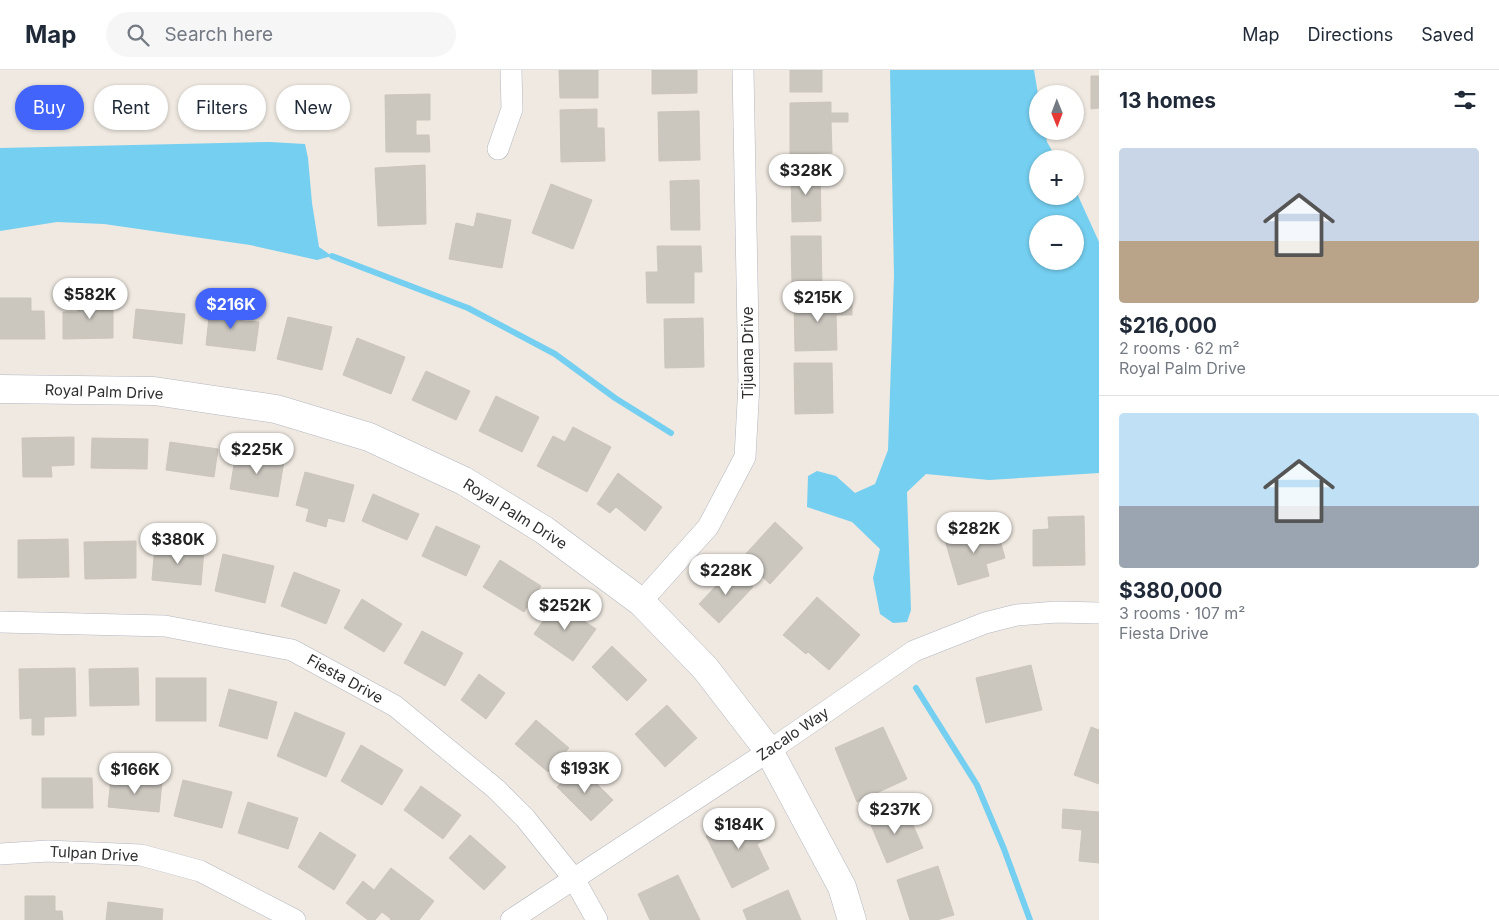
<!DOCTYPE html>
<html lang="en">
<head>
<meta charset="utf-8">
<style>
  :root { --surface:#fff; --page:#f6f6f7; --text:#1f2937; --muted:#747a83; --line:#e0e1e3; --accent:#4264fb }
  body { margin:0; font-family:Inter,sans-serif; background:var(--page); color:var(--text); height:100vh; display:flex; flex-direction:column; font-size:19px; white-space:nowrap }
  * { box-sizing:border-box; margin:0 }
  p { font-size:16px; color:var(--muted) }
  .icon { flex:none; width:28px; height:28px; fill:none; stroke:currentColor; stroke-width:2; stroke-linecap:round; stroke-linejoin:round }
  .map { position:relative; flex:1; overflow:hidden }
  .sheet { display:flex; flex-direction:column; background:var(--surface); width:400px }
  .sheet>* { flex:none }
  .banner { position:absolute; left:15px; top:15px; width:475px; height:45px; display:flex; gap:10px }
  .needle { width:32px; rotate:179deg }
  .tools { position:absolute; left:1029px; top:15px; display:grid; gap:10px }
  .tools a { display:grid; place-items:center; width:55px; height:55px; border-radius:50%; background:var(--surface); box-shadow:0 1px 4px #0004; font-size:25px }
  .price { position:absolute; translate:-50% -42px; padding:0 11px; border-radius:18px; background:#fff; color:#222; font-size:16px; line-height:32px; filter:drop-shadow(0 1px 2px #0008) }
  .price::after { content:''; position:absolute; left:50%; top:30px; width:15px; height:11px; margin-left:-8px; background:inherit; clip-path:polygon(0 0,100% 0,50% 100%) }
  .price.current { background:var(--accent); color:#fff }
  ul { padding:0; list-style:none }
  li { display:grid; align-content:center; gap:10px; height:265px; padding:0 20px }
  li+li { border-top:1px solid var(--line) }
  li span { display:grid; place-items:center; height:155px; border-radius:5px; color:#555 }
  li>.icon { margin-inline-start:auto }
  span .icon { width:90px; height:90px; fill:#fffc; stroke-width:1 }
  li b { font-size:21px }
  h2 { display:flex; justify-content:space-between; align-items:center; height:60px; padding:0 20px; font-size:21px }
  .tag { padding:0 18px; border-radius:22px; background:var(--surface); box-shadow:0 1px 4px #0004; font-size:18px; line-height:45px }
  .tag.current { background:var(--accent); color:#fff }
  header { display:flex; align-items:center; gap:30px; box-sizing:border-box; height:70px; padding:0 25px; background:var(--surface); border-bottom:1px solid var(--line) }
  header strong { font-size:24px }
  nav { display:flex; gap:28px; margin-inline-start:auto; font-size:18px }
  .search { width:350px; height:45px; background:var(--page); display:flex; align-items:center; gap:12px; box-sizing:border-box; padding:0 18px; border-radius:28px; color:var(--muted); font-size:19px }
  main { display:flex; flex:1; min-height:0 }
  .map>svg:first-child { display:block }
  .water { fill:#75cff0; fill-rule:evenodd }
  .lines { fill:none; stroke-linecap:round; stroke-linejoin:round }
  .stream { stroke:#75cff0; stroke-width:6 }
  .building { fill:#cbc7bf; stroke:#cbc5ba }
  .minor-casing { stroke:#b4b7c1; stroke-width:22 }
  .tertiary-casing { stroke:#b4b7c1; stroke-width:29 }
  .minor { stroke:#fff; stroke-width:21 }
  .tertiary { stroke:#fff; stroke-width:28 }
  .labels { text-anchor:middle; stroke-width:5; stroke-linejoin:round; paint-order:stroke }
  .street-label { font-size:15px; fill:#2e2e2e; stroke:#fff }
</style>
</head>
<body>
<header>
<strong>Map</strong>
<div class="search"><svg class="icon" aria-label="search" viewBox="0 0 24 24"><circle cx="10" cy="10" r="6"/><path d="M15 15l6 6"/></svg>Search here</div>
<nav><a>Map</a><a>Directions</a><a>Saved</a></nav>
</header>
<main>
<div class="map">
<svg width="1099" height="850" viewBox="0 0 1099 850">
  <rect width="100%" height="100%" fill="#efe9e1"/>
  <g class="water">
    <path d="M 890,0 L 1034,0 L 1038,24 L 1038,61 L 1045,61 L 1047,72 L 1057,89 L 1038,89 L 1038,126 L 1075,126 L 1075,119 L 1099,172 L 1099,403 L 989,410 L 926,404 L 907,422 L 911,540 L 907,552 L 893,553 L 880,544 L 873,508 L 880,479 L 852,452 L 807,437 L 808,406 L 817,401 L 836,406 L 855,423 L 875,414 L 888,380 L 894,206 ZM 1038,154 L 1075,154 L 1075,191 L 1038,191 Z"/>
    <polygon points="270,72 305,74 308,88 312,133 319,177 332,186 317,190 250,175 104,154 57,152 0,161 0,78"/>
  </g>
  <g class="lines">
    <g class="stream">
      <polyline points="332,186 468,238 555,284 615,328 671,363"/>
      <polyline points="916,618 977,715 1004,779 1030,850"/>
    </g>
  </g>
  <g class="building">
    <polygon points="559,0 598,0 598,28 560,28"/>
    <polygon points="652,0 697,0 697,23 652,24"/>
    <rect x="790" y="0" width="32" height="22"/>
    <polygon points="1091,6 1099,6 1099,38 1091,39"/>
    <polygon points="430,24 430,50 416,50 416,65 429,65 430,82 386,82 385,25"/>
    <polygon points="831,32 831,43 848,43 848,52 831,52 832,83 790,84 790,33"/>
    <polygon points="597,39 597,58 604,58 605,91 561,92 560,40"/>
    <polygon points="699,41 700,90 659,91 658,42"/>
    <polygon points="425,95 426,154 378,156 375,98"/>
    <polygon points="791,101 820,101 821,151 792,152"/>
    <polygon points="699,110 700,160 671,160 670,111"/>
    <polygon points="551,114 592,130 573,179 532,163"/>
    <polygon points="477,143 511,150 502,198 449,189 456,153 474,157"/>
    <polygon points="791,166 821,166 822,216 792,216"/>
    <polygon points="657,176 701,176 702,202 694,202 694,233 647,233 646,202 658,202"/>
    <polygon points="0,228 31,228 31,241 44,241 45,269 0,269"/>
    <polygon points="113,228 113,268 63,269 63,242 78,242 77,229"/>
    <polygon points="794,230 852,230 852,245 836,245 837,280 795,281"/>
    <polygon points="210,238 244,242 243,251 259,252 255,281 206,275"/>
    <polygon points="136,239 185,244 182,274 133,268"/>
    <polygon points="288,247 332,257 322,300 277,289"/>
    <polygon points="703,248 704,297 665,298 664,249"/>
    <polygon points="357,268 405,287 391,324 343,305"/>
    <polygon points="794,293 832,293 833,343 795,344"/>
    <polygon points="426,301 470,321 456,350 412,330"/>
    <polygon points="496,326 539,347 522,382 479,361"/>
    <polygon points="573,357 611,377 587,422 537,396 553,366 565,372"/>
    <polygon points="74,367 74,395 51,396 52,407 23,407 22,368"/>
    <polygon points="92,368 148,369 147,399 91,398"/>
    <polygon points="170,372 218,379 214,407 166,400"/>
    <polygon points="236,383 284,391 278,427 230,419"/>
    <polygon points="305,402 354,415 344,452 328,448 326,457 306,451 309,439 296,435"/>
    <polygon points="618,403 662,437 645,461 616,437 610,443 597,434"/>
    <polygon points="373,424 419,444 407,470 362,451"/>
    <polygon points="1084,446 1085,495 1033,496 1033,460 1049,459 1048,447"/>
    <polygon points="775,452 803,478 770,514 742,488"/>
    <polygon points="436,456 480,476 466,506 422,486"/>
    <polygon points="996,456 1005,488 986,494 989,506 958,515 945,470"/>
    <polygon points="68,469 69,507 18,508 18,470"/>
    <polygon points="136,471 136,508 85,509 84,472"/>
    <polygon points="155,475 204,480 201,515 152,510"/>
    <polygon points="223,484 274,496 265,533 215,521"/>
    <polygon points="500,490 541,516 524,542 483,517"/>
    <polygon points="733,498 753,517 719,553 699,534"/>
    <polygon points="294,502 340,520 326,554 281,536"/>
    <polygon points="817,527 860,565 829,600 808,582 806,584 783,565"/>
    <polygon points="362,529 402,554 384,582 344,558"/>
    <polygon points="556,532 596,559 573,591 534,564"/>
    <polygon points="422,561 463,583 445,616 404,593"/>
    <polygon points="612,576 647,610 627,631 592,597"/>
    <polygon points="1031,595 1042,640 986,653 976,608"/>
    <polygon points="75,598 76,646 44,647 44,665 32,665 32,648 20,649 19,599"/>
    <polygon points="138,598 139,635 90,636 89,599"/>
    <polygon points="479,604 505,623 486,649 461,630"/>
    <rect x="156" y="608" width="50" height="43"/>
    <polygon points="229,619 277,632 267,669 219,656"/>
    <polygon points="667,635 697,668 665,697 635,664"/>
    <polygon points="295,642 345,663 326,707 277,686"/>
    <polygon points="536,650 569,678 548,702 515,674"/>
    <polygon points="883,657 907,709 857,732 835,678"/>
    <polygon points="1091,657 1099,660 1099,714 1074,705"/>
    <polygon points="361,675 403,700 382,735 341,711"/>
    <polygon points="579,696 613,730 591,751 557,717"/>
    <polygon points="42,708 92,708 93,738 42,738"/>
    <polygon points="111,708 162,712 159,742 108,737"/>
    <polygon points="183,710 232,722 222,758 174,746"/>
    <polygon points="421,716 461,745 443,769 404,740"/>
    <polygon points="248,732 298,748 288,779 238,763"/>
    <polygon points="895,737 900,750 909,746 923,778 887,793 868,748"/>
    <polygon points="1063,739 1099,742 1099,793 1079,791 1082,760 1062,758"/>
    <polygon points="750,744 764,770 757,774 769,799 732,818 706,766"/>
    <polygon points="320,762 356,785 334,820 298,797"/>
    <polygon points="470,765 506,797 484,820 449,788"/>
    <polygon points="938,796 954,845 937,850 910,850 897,810"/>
    <polygon points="391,798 434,831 419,850 390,850 391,849 382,842 375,850 368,850 346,833 363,811 374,820"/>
    <polygon points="678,805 700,850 650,850 638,824"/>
    <polygon points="788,820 801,850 747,850 743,840"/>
    <polygon points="25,826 55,826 55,841 62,841 63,850 25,850"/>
    <polygon points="108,832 163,839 162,850 106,850"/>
  </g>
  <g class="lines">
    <g class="minor-casing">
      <g id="minor">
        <polyline points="498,79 512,39 511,0"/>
        <polyline points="641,532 708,457 745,387 749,314 743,0"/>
        <polyline points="0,552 165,556 292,580 395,636 496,719 525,748 574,809 597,850"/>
        <polyline points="0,784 48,781 141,785 200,801 295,850"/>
        <polyline points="511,850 769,681 914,581 985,553 1017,545 1057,542 1099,543"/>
      </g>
    </g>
    <g class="tertiary-casing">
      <polyline id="tertiary" points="0,319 154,321 276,339 369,367 464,411 544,460 641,532 705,598 769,681 842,817 852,850"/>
    </g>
    <use href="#minor" class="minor"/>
    <use href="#tertiary" class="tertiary"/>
  </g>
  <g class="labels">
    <g class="street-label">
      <text transform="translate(748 283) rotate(-90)" y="5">Tijuana Drive</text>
      <text transform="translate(104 322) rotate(2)" y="5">Royal Palm Drive</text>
      <text transform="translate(515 444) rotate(32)" y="5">Royal Palm Drive</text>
      <text transform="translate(345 609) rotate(29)" y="5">Fiesta Drive</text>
      <text transform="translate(793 664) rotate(-34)" y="5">Zacalo Way</text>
      <text transform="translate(94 784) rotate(3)" y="5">Tulpan Drive</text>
    </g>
  </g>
</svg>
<div class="tools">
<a><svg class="needle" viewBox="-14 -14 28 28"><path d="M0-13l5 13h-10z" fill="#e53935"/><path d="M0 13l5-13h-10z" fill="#747a83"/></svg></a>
<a>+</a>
<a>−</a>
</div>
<b class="price" style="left:806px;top:126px">$328K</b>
<b class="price" style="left:90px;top:250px">$582K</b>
<b class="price" style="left:818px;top:253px">$215K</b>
<b class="price current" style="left:231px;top:260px">$216K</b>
<b class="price" style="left:257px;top:405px">$225K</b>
<b class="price" style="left:974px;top:484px">$282K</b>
<b class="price" style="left:178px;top:495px">$380K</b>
<b class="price" style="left:726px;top:526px">$228K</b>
<b class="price" style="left:565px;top:561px">$252K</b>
<b class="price" style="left:585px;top:724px">$193K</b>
<b class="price" style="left:135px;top:725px">$166K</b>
<b class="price" style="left:895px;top:765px">$237K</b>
<b class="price" style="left:739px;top:780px">$184K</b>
<div class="banner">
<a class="tag current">Buy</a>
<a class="tag">Rent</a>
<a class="tag">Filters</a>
<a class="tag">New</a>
</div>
</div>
<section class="sheet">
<h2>13 homes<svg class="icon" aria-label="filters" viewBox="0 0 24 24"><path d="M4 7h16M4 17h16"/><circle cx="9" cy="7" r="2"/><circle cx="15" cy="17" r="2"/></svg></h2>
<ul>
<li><span style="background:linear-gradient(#c9d6e8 60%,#b9a48a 0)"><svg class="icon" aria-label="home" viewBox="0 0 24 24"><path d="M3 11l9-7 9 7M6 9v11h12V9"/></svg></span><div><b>$216,000</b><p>2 rooms · 62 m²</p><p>Royal Palm Drive</p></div></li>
<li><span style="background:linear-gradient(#bfe0f5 60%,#9aa5b1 0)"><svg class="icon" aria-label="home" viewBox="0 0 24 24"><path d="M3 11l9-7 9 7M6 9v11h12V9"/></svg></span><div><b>$380,000</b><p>3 rooms · 107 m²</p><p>Fiesta Drive</p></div></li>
</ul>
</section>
</main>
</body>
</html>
